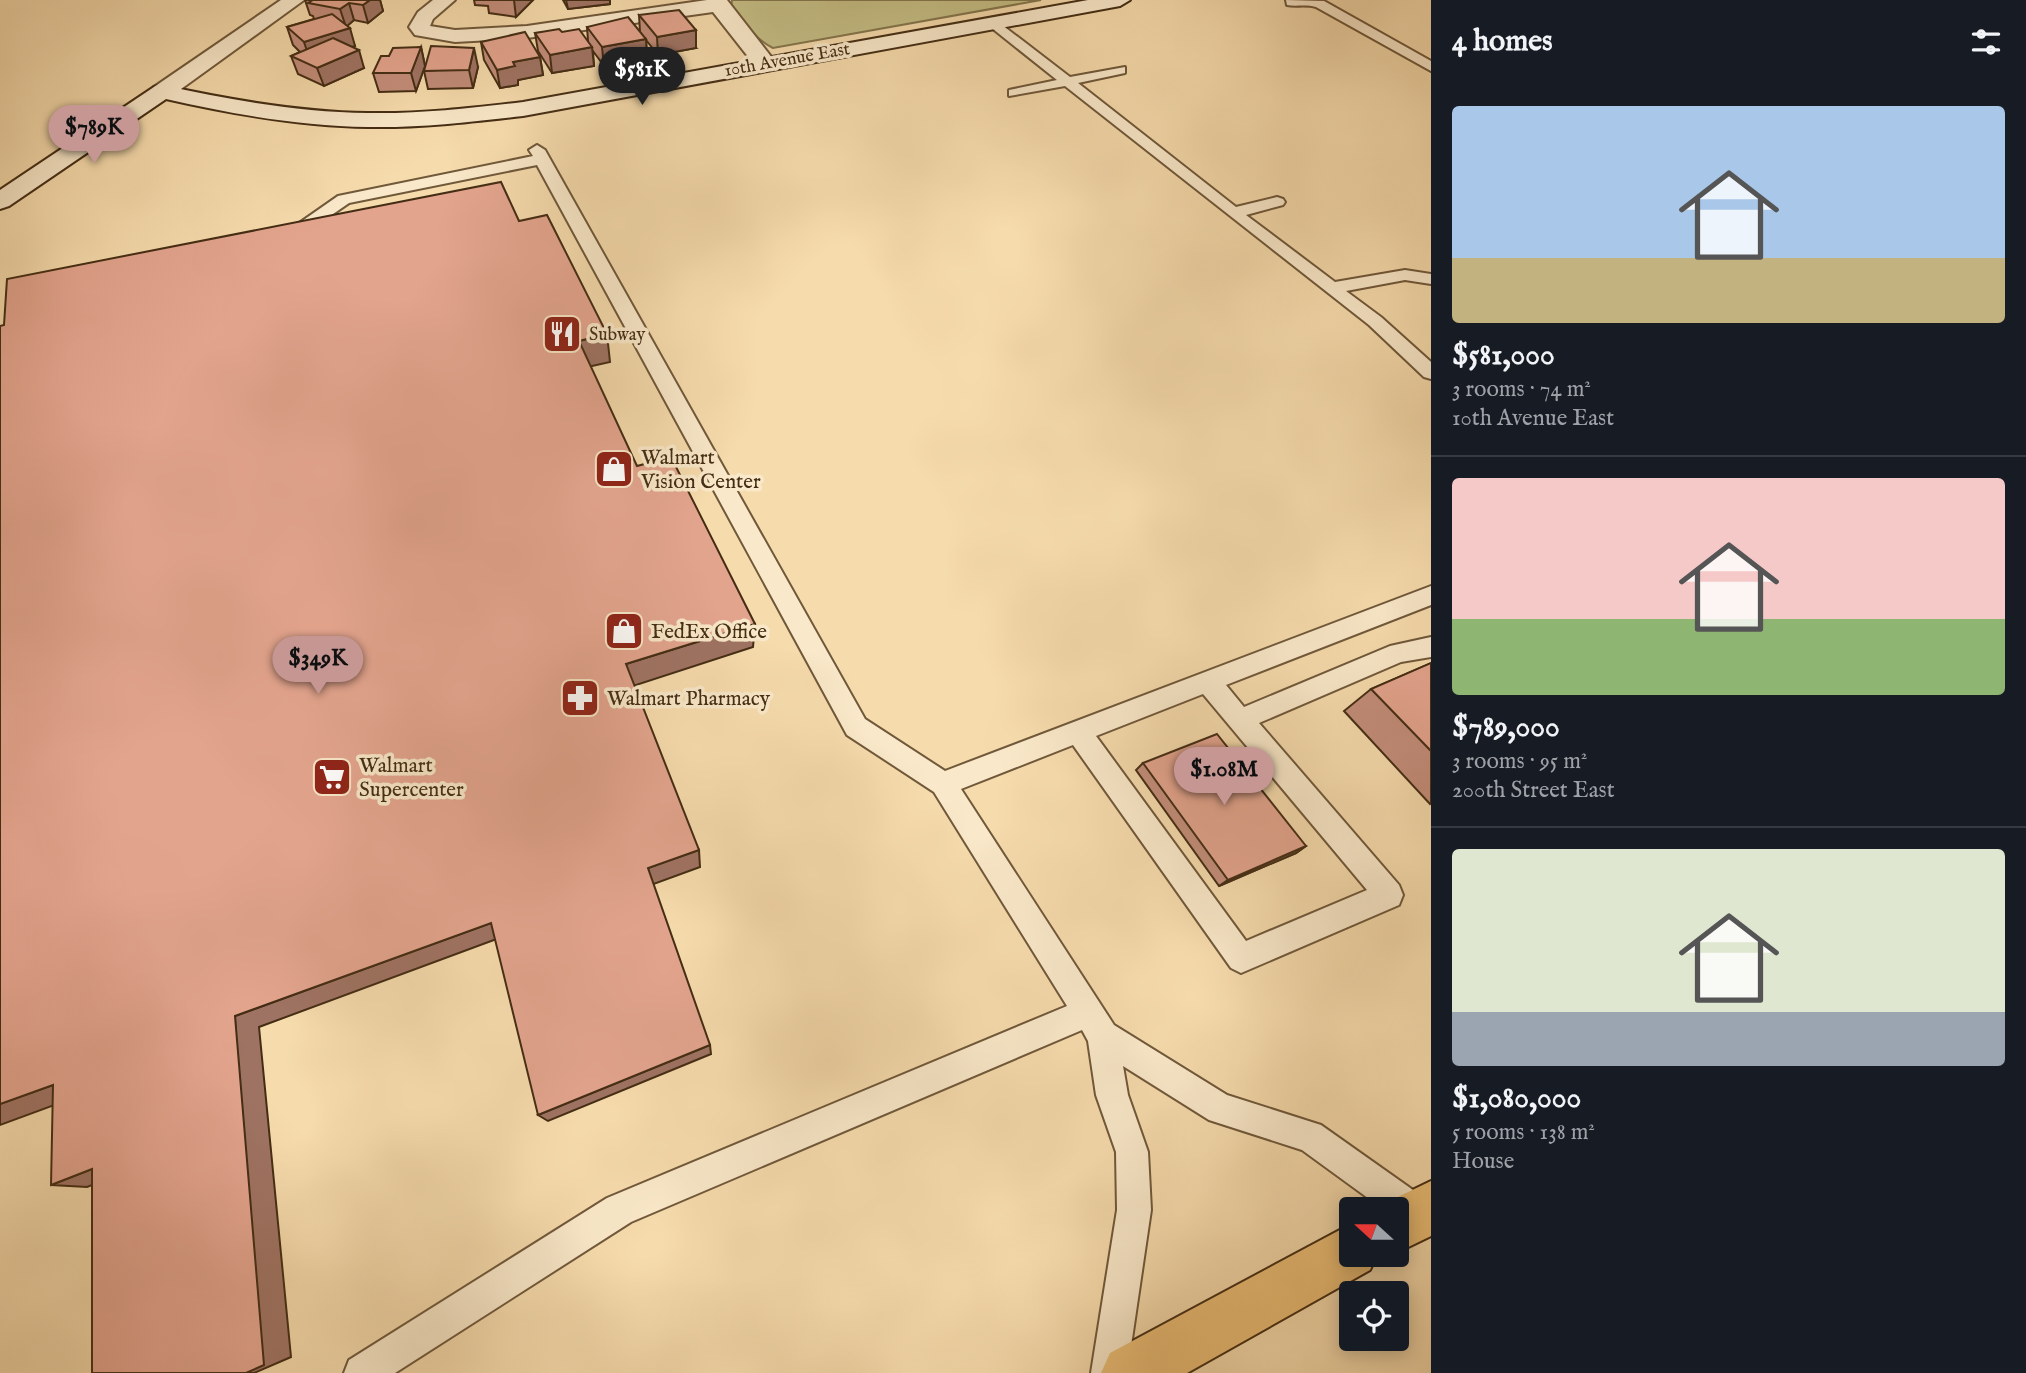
<!DOCTYPE html>
<html lang="en">
<head>
<meta charset="utf-8">
<style>
  :root { --surface:#171b24; --page:#242831; --text:#f1f3f6; --muted:#9ea1a6; --line:#363941; --accent:#c59692 }
  body { margin:0; font-family:"IM FELL English",serif; background:var(--page); color:var(--text); height:100vh; display:flex; flex-direction:column; font-size:26px; white-space:nowrap }
  * { box-sizing:border-box; margin:0 }
  p { font-size:23px; color:var(--muted) }
  .icon { flex:none; width:38px; height:38px; fill:none; stroke:currentColor; stroke-width:2; stroke-linecap:round; stroke-linejoin:round }
  .map { position:relative; flex:1; overflow:hidden }
  .side { display:flex; flex-direction:column; background:var(--surface); width:595px }
  .side>* { flex:none }
  .needle { width:46px; rotate:291deg }
  .fabs { position:absolute; left:1339px; top:1197px; display:grid; gap:14px }
  .fabs a { display:grid; place-items:center; width:70px; height:70px; border-radius:7px; background:var(--surface); box-shadow:0 4px 18px #0003; font-size:35px }
  .price { position:absolute; translate:-50% -60px; padding:0 16px; border-radius:24px; background:var(--accent); color:#111; font-size:23px; line-height:46px; filter:drop-shadow(0 2px 4px #0008) }
  .price::after { content:''; position:absolute; left:50%; top:42px; width:21px; height:16px; margin-left:-10px; background:inherit; clip-path:polygon(0 0,100% 0,50% 100%) }
  .price.selected { background:#222; color:#fff }
  ul { padding:0; list-style:none }
  li { display:grid; align-content:center; gap:14px; height:371px; padding:0 21px }
  li+li { border-top:2px solid var(--line) }
  li span { display:grid; place-items:center; height:217px; border-radius:7px; color:#555 }
  li>.icon { margin-inline-start:auto }
  span .icon { width:126px; height:126px; fill:#fffc; stroke-width:1 }
  li b { font-size:30px }
  h2 { display:flex; justify-content:space-between; align-items:center; height:84px; padding:0 21px; font-size:30px }
  main { display:flex; flex:1; min-height:0 }
  .map>svg:first-child { display:block }
  .green { fill:#c4bd84; stroke:#84754c; stroke-width:2 }
  .lines { fill:none; stroke-linecap:round; stroke-linejoin:round }
  .lane-casing { stroke:#70583a; stroke-width:4 }
  .street-casing { stroke:#70583a; stroke-width:4 }
  .secondary-casing { stroke:#442d14; stroke-width:4 }
  .primary-casing { stroke:#442d14; stroke-width:4 }
  .lane { fill:#f9e8c9; fill-rule:evenodd }
  .street { fill:#f9e8c9; fill-rule:evenodd }
  .secondary { fill:#f9e8c9; fill-rule:evenodd }
  .primary { fill:#ebbe76; fill-rule:evenodd }
  .wall { fill:#c38d7a; stroke:#442d14; stroke-width:2 }
  .shaded-wall { fill:#9f7363; stroke:#442d14; stroke-width:2 }
  .building { fill:#e3a48e; stroke:#442d14; stroke-width:2 }
  .labels { text-anchor:middle; stroke-width:7; stroke-linejoin:round; paint-order:stroke }
  .far-street-label { font-size:18px; fill:#442d14; stroke:#f9e8c9 }
  .far-poi-label { font-size:18px; fill:#442d14; stroke:#f9e8c9; text-anchor:start }
  .poi-label { font-size:21px; fill:#442d14; stroke:#f9e8c9; text-anchor:start }
</style>
</head>
<body>
<main>
<div class="map">
<svg width="1431" height="1373" viewBox="0 0 1431 1373">
  <rect width="100%" height="100%" fill="#f6dbac"/>
  <filter id="stains"><feTurbulence type="fractalNoise" baseFrequency=".00286" numOctaves="4"/><feColorMatrix values="0 0 0 0 .2 0 0 0 0 .09 0 0 0 0 .02 0 0 0 .5 -.17"/></filter>
  <radialGradient id="worn" r=".72"><stop offset=".6" stop-color="#630" stop-opacity="0"/><stop offset="1" stop-color="#630" stop-opacity=".3"/></radialGradient>
  <path class="green" d="M 732,0 L 1041,0 L 773,48 C 756,40 743,21 731,7 Z"/>
  <g class="lines">
    <g class="lane-casing">
      <g id="lane">
        <path d="M 1286,0 L 1324,1 L 1431,61 L 1431,71 L 1316,7 C 1305,4 1296,7 1287,5 Z"/>
        <polygon points="993,18 1070,77 1125,67 1125,73 1078,83 1236,207 1277,197 1283,199 1285,202 1283,205 1246,215 1335,282 1405,270 1431,274 1431,284 1405,280 1346,291 1381,317 1431,362 1431,379 1424,377 1369,325 1065,86 1009,96 1009,90 1057,80 988,25 988,19"/>
        <path d="M 537,145 L 545,150 L 865,719 L 945,771 L 1431,586 L 1431,605 L 1226,685 L 1244,707 L 1390,646 L 1431,637 L 1431,657 L 1401,662 L 1259,723 L 1399,885 L 1403,895 L 1399,905 L 1241,973 L 1231,968 L 1073,745 L 961,789 L 1114,1025 L 1227,1095 L 1321,1125 L 1430,1202 L 1430,1226 L 1418,1231 L 1396,1219 L 1396,1209 L 1383,1209 L 1302,1150 L 1209,1120 L 1123,1066 L 1128,1095 L 1148,1152 L 1151,1210 L 1127,1373 L 1091,1373 L 1117,1210 L 1116,1152 L 1096,1095 L 1088,1041 L 1082,1030 L 631,1222 L 395,1373 L 344,1373 L 349,1360 L 607,1198 L 1067,1006 L 934,792 L 847,735 L 537,165 L 349,203 L 307,232 L 287,238 L 279,233 L 281,229 L 295,226 L 338,196 L 533,156 L 529,150 ZM 1203,694 L 1367,890 L 1246,941 L 1096,736 Z"/>
      </g>
    </g>
    <g class="street-casing">
      <g id="street">
        <polygon points="281,0 304,0 170,97 154,97 151,92 154,87"/>
        <polygon points="433,0 455,0 433,19 430,26 455,30 527,26 707,0 727,0 776,63 773,68 757,68 713,12 527,38 455,42 415,35 409,27 418,12"/>
      </g>
    </g>
    <g class="secondary-casing">
      <path id="secondary" d="M 1088,0 L 1130,0 L 1120,6 L 523,116 C 471,122 420,128 368,127 C 299,126 232,114 166,99 L 9,206 L 0,209 L 0,190 L 154,87 L 162,85 C 230,100 299,112 368,113 C 420,114 472,108 523,102 Z"/>
    </g>
    <g class="primary-casing">
      <g id="primary">
        <polygon points="1431,1181 1431,1236 1396,1253 1396,1209 1376,1209 1377,1207"/>
        <polygon points="1351,1224 1351,1255 1377,1255 1370,1270 1187,1373 1101,1373 1110,1353"/>
      </g>
    </g>
    <use href="#lane" class="lane"/>
    <use href="#street" class="street"/>
    <use href="#secondary" class="secondary"/>
    <use href="#primary" class="primary"/>
  </g>
  <g class="wall">
    <polygon points="305,0 380,0 383,11 368,23 354,20 347,26 355,46 353,47 364,68 324,86 298,74 291,56 300,52 293,45 287,27 314,19 313,16 310,15"/>
    <polygon points="474,0 533,0 516,17 489,13 488,6 475,5"/>
    <polygon points="563,0 610,0 610,4 568,9"/>
    <polygon points="639,15 696,48 658,55 646,40 647,57 604,66 593,51 594,66 552,73 538,51 535,33 562,32 588,41 587,27 640,32"/>
    <polygon points="481,42 540,57 543,75 518,80 518,85 500,88 484,60"/>
    <polygon points="421,47 425,66 416,91 379,92 373,73 389,56"/>
    <polygon points="478,67 473,88 428,89 424,71"/>
    <polygon points="1431,663 1431,803 1430,804 1344,711 1371,689"/>
    <polygon points="1143,763 1306,846 1296,853 1219,886 1136,770"/>
  </g>
  <g class="shaded-wall">
    <polygon points="370,0 380,0 383,11 368,23 363,5"/>
    <polygon points="514,0 533,0 516,17"/>
    <polygon points="566,0 610,0 610,4 568,9"/>
    <polygon points="349,3 354,20 346,27 340,9"/>
    <polygon points="350,28 355,46 310,60 304,42"/>
    <polygon points="696,30 696,48 658,55 657,37"/>
    <polygon points="646,39 647,57 604,66 602,47"/>
    <polygon points="421,47 425,66 416,91 411,73"/>
    <polygon points="592,47 594,66 552,73 550,55"/>
    <polygon points="474,48 478,67 473,88 469,70"/>
    <polygon points="359,50 364,68 324,86 317,68"/>
    <polygon points="540,57 543,75 518,80 518,85 500,88 497,70 513,62"/>
    <polygon points="607,334 610,362 583,368 579,341"/>
    <polygon points="755,624 753,647 630,687 626,664"/>
    <polygon points="1306,846 1296,853 1219,886 1228,880"/>
    <polygon points="699,850 700,867 651,885 648,868"/>
    <polygon points="491,923 502,937 259,1027 291,1357 254,1373 246,1373 235,1016"/>
    <polygon points="710,1045 711,1054 548,1121 538,1115"/>
    <polygon points="53,1085 87,1093 0,1125 0,1104"/>
    <polygon points="92,1169 126,1172 87,1187 51,1185"/>
  </g>
  <g class="building">
    <polygon points="313,0 370,0 363,5 349,3 340,9 308,3"/>
    <polygon points="679,10 696,30 657,37 639,15"/>
    <polygon points="332,14 350,28 304,42 287,27"/>
    <polygon points="628,17 646,39 602,47 587,27"/>
    <polygon points="559,29 562,32 579,29 592,47 550,55 535,33"/>
    <polygon points="525,32 540,57 513,62 515,66 497,70 481,42"/>
    <polygon points="333,38 359,50 317,68 291,56"/>
    <polygon points="431,46 474,48 469,70 424,71"/>
    <polygon points="421,47 411,73 373,73 381,56 389,56 393,48"/>
    <polygon points="501,182 519,221 547,215 607,334 579,341 637,466 671,457 755,624 626,664 699,850 648,868 710,1045 538,1115 491,923 235,1016 264,1365 246,1373 92,1373 92,1169 51,1185 53,1085 0,1104 0,326 4,325 7,279"/>
    <polygon points="1431,663 1431,751 1371,689"/>
    <polygon points="1217,734 1306,846 1228,880 1143,763"/>
  </g>
  <defs>
    <g id="restaurant-square" transform="scale(2.0125)"><rect x="-9" y="-9" width="18" height="18" rx="4" fill="#8f2418" stroke="#f9e8c9"/><path d="M-5-6h1v4h1v-4h1v4h1v-4h1v5L-1.5 .5V6h-2V.5L-5-1ZM5-6V6H3V1.5H1.5Q1.5-4 5-6Z" fill="#fff"/></g>
    <g id="shop-square" transform="scale(2.0125)"><rect x="-9" y="-9" width="18" height="18" rx="4" fill="#8f2418" stroke="#f9e8c9"/><path d="M-5-2.5h2.3a2.7 3.5 0 0 1 5.4 0H5L5.5 6h-11ZM-1.5-2.5h3a1.5 2.3 0 0 0-3 0Z" fill="#fff"/></g>
    <g id="pharmacy-square" transform="scale(2.0125)"><rect x="-9" y="-9" width="18" height="18" rx="4" fill="#8f2418" stroke="#f9e8c9"/><path d="M-2-6h4v4h4v4h-4v4h-4v-4h-4v-4h4Z" fill="#fff"/></g>
    <g id="supermarket-square" transform="scale(2.0125)"><rect x="-9" y="-9" width="18" height="18" rx="4" fill="#8f2418" stroke="#f9e8c9"/><path d="M-6-5.5h2.5l.6 2H6L4.5 2H-2.5L-4.4-4H-6ZM-1.5 3.2a1.3 1.3 0 1 0 .1 0ZM3 3.2a1.3 1.3 0 1 0 .1 0Z" fill="#fff"/></g>
  </defs>
  <g fill-rule="evenodd">
    <use href="#restaurant-square" x="562" y="334"/>
    <use href="#shop-square" x="614" y="469"/>
    <use href="#shop-square" x="624" y="631"/>
    <use href="#pharmacy-square" x="580" y="698"/>
    <use href="#supermarket-square" x="332" y="777"/>
  </g>
  <g class="labels">
    <g class="far-street-label">
      <text transform="translate(787 59) rotate(-10)" y="6">10th Avenue East</text>
    </g>
    <g class="far-poi-label">
      <text x="589" y="340">Subway</text>
    </g>
    <g class="poi-label">
      <text x="641" y="464">Walmart<tspan x="641" dy="24">Vision Center</tspan></text>
      <text x="651" y="638">FedEx Office</text>
      <text x="607" y="705">Walmart Pharmacy</text>
      <text x="359" y="772">Walmart<tspan x="359" dy="24">Supercenter</tspan></text>
    </g>
  </g>
  <rect width="100%" height="100%" filter="url(#stains)"/>
  <rect width="100%" height="100%" fill="url(#worn)"/>
</svg>
<div class="fabs">
<a><svg class="needle" viewBox="-14 -14 28 28"><path d="M0-13l5 13h-10z" fill="#e53935"/><path d="M0 13l5-13h-10z" fill="#9ea1a6"/></svg></a>
<a><svg class="icon" aria-label="locate" viewBox="0 0 24 24"><circle cx="12" cy="12" r="6"/><path d="M12 2v4M12 18v4M2 12h4M18 12h4"/></svg></a>
</div>
<b class="price selected" style="left:642px;top:107px">$581K</b>
<b class="price" style="left:94px;top:165px">$789K</b>
<b class="price" style="left:318px;top:696px">$349K</b>
<b class="price" style="left:1224px;top:807px">$1.08M</b>
</div>
<section class="side">
<h2>4 homes<svg class="icon" aria-label="filters" viewBox="0 0 24 24"><path d="M4 7h16M4 17h16"/><circle cx="9" cy="7" r="2"/><circle cx="15" cy="17" r="2"/></svg></h2>
<ul>
<li><span style="background:linear-gradient(#a9c7e8 70%,#c2b280 0)"><svg class="icon" aria-label="home" viewBox="0 0 24 24"><path d="M3 11l9-7 9 7M6 9v11h12V9"/></svg></span><div><b>$581,000</b><p>3 rooms · 74 m²</p><p>10th Avenue East</p></div></li>
<li><span style="background:linear-gradient(#f6c9c9 65%,#8fb573 0)"><svg class="icon" aria-label="home" viewBox="0 0 24 24"><path d="M3 11l9-7 9 7M6 9v11h12V9"/></svg></span><div><b>$789,000</b><p>3 rooms · 95 m²</p><p>200th Street East</p></div></li>
<li><span style="background:linear-gradient(#dfe7d0 75%,#9aa5b1 0)"><svg class="icon" aria-label="home" viewBox="0 0 24 24"><path d="M3 11l9-7 9 7M6 9v11h12V9"/></svg></span><div><b>$1,080,000</b><p>5 rooms · 138 m²</p><p>House</p></div></li>
</ul>
</section>
</main>
</body>
</html>
